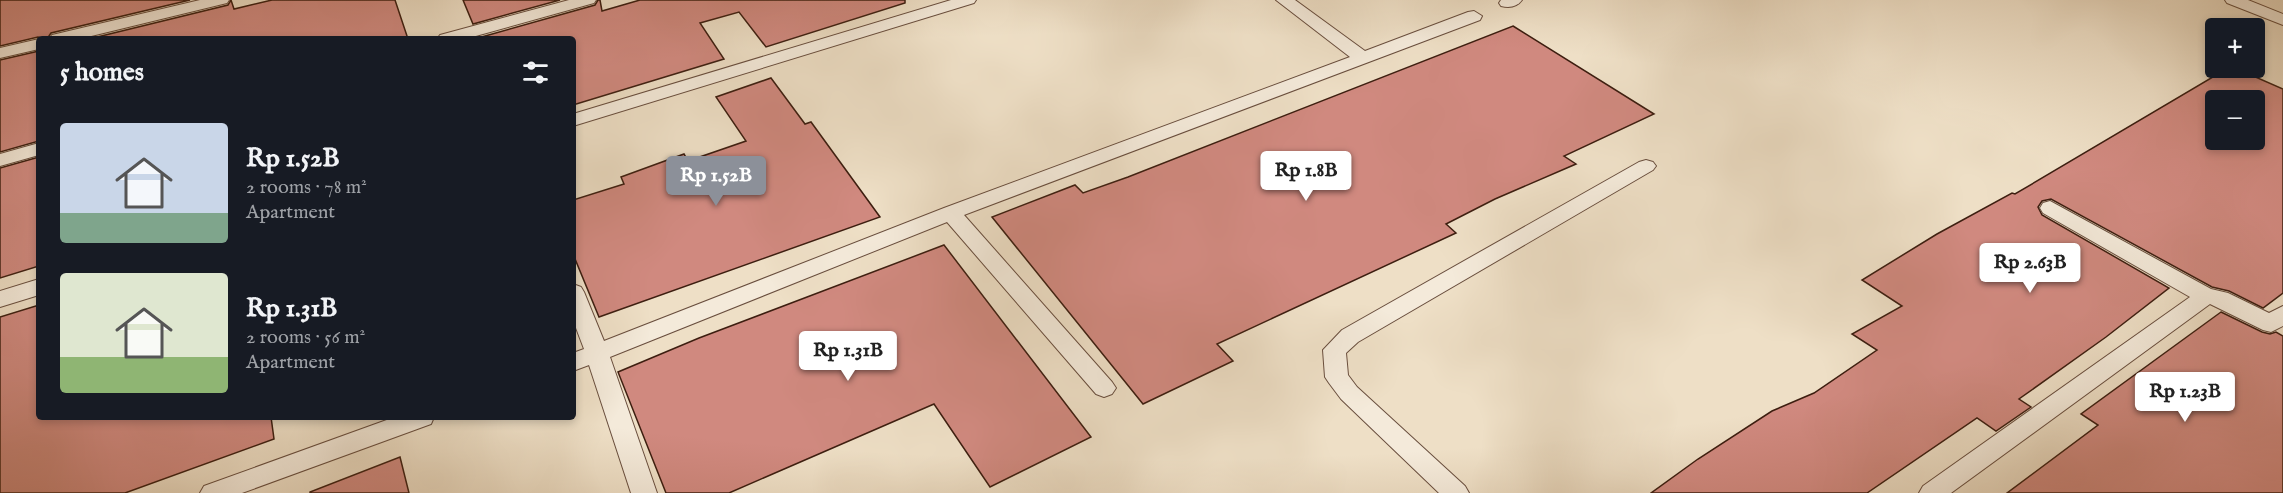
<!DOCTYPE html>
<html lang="en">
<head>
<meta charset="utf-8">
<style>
  :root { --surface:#171b24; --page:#242831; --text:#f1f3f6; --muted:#9ea1a6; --accent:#8c9099 }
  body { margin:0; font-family:"IM FELL English",serif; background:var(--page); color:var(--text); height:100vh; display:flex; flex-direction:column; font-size:22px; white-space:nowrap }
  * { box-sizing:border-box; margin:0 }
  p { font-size:20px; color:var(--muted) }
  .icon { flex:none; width:33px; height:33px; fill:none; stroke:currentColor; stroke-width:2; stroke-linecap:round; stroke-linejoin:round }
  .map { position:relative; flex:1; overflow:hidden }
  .side { position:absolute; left:36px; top:36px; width:540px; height:384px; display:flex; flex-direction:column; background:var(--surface); border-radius:6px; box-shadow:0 3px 9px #0003 }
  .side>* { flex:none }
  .tools { position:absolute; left:2205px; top:18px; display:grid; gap:12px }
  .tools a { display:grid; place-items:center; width:60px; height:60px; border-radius:6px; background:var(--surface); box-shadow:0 3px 9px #0003; font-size:30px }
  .price { position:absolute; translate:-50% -51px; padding:0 14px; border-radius:6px; background:#fff; color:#222; font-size:20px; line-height:39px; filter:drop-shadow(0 2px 3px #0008) }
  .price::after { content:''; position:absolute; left:50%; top:36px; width:18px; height:14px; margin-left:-9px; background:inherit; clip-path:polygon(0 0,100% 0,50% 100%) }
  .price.current { background:var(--accent); color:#fff }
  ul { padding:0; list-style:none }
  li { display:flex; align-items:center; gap:18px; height:150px; padding:0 24px }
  li span { display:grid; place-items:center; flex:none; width:168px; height:120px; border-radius:6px; color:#555 }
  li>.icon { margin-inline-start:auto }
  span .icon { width:72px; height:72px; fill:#fffc; stroke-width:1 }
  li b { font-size:26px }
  h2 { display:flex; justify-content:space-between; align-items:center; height:72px; padding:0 24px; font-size:26px }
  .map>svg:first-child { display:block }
  .building { fill:#d0897f; stroke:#3d1e10; stroke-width:1.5; fill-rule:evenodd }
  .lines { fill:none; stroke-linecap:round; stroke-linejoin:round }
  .minor-casing { stroke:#694e3e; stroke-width:2 }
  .minor { fill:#f4eada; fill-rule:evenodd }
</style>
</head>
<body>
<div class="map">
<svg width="2283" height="493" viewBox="0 0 2283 493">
  <rect width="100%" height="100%" fill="#eedfc6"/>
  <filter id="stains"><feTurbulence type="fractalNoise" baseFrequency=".00333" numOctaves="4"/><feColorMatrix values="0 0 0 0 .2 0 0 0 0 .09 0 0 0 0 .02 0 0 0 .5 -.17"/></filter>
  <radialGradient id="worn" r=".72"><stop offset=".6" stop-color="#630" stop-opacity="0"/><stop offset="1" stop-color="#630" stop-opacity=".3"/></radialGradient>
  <g class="building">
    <polygon points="0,0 190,0 51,33 47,39 38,37 0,46"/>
    <polygon points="231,0 234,9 272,0 395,0 408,39 89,39 228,5"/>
    <polygon points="463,0 560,0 473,24"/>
    <polygon points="598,0 600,0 602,11 640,0 905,0 905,3 766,47 739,12 700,23 724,59 573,105 573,39 478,38 595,5"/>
    <polygon points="1513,26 1654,114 1564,156 1576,164 1495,199 1446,224 1456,233 1217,344 1233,361 1143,404 992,217 1075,185 1083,193 1128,177"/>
    <polygon points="39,51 39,141 0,152 0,60"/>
    <path d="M 2228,68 L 2235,68 L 2283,89 L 2283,293 L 2263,308 L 2229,291 L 2212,287 L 2051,199 L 2042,201 L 2038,207 L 2042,215 L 2169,288 L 2106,337 L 2019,399 L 2031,407 L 1996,431 L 1977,418 L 1867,493 L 1651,493 L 1698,459 L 1772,411 L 1814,393 L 1877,350 L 1852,334 L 1902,306 L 1862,280 L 1937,234 L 2012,193 L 2015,194 ZM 2216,100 L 2254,100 L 2254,140 L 2216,140 Z"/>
    <polygon points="771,78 805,124 811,122 880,217 599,317 573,254 573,200 624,184 621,177 684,154 688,161 746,141 716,97"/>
    <polygon points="39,157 39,266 0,278 0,168"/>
    <polygon points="944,245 1091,437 990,487 934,404 729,493 666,493 618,372 699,338"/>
    <polygon points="39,305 39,417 271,417 274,439 125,493 0,493 0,317"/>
    <polygon points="2221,312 2262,332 2270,334 2276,332 2283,336 2283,493 2007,493 2098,425 2081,414"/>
    <polygon points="400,457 409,493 310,493 310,492"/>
  </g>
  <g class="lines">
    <g class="minor-casing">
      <g id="minor">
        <polygon points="200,0 229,0 227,3 79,39 49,39 52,35"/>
        <polygon points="569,0 596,0 594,3 465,39 437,39 440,35"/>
        <polygon points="951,0 976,0 974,3 573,126 573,114"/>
        <polygon points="1276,0 1295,0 1365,51 1468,12 1474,11 1482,16 1480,20 964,215 1112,382 1116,388 1112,394 1104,397 1096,394 947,222 610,357 657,493 631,493 589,365 573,371 573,353 584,349 573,320 573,284 581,287 584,292 604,341 944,208 1350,57"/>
        <path d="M 1501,0 L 1522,0 C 1517,7 1509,8 1501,6 L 1499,3 Z"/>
        <polygon points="2225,0 2248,0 2283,14 2283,25 2227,3"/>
        <polygon points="39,39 39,49 0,58 0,48"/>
        <polygon points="39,143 39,155 0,166 0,154"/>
        <polygon points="1646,160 1653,162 1656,166 1653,170 1358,342 1346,353 1348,375 1357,387 1465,486 1469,493 1439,493 1341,399 1329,383 1325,377 1323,350 1342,330 1639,162"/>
        <polygon points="2050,201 2211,289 2228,293 2269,313 2283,306 2283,326 2271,332 2263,330 2210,304 1951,493 1919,493 1923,486 2190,297 2043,213 2040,208 2043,203"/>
        <polygon points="39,279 39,295 0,307 0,291"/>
        <polygon points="395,417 434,417 431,424 242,493 200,493 204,486"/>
      </g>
    </g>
    <use href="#minor" class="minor"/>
  </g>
  <rect width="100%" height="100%" filter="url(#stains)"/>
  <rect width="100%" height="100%" fill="url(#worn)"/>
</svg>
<div class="tools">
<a>+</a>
<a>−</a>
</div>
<b class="price" style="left:1306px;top:202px">Rp 1.8B</b>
<b class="price current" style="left:716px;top:207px">Rp 1.52B</b>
<b class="price" style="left:2030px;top:294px">Rp 2.63B</b>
<b class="price" style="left:848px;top:382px">Rp 1.31B</b>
<b class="price" style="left:2185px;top:423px">Rp 1.23B</b>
<section class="side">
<h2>5 homes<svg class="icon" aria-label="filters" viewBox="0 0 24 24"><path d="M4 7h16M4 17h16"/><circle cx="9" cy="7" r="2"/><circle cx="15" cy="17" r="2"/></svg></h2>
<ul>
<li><span style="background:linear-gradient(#c9d6e8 75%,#7fa58c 0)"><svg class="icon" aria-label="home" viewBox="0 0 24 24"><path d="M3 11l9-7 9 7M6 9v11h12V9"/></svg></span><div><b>Rp 1.52B</b><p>2 rooms · 78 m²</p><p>Apartment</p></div></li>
<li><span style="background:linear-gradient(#dfe7d0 70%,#8fb573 0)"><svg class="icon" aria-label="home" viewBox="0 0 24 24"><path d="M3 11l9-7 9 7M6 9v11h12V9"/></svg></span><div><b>Rp 1.31B</b><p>2 rooms · 56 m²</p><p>Apartment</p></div></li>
</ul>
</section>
</div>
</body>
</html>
